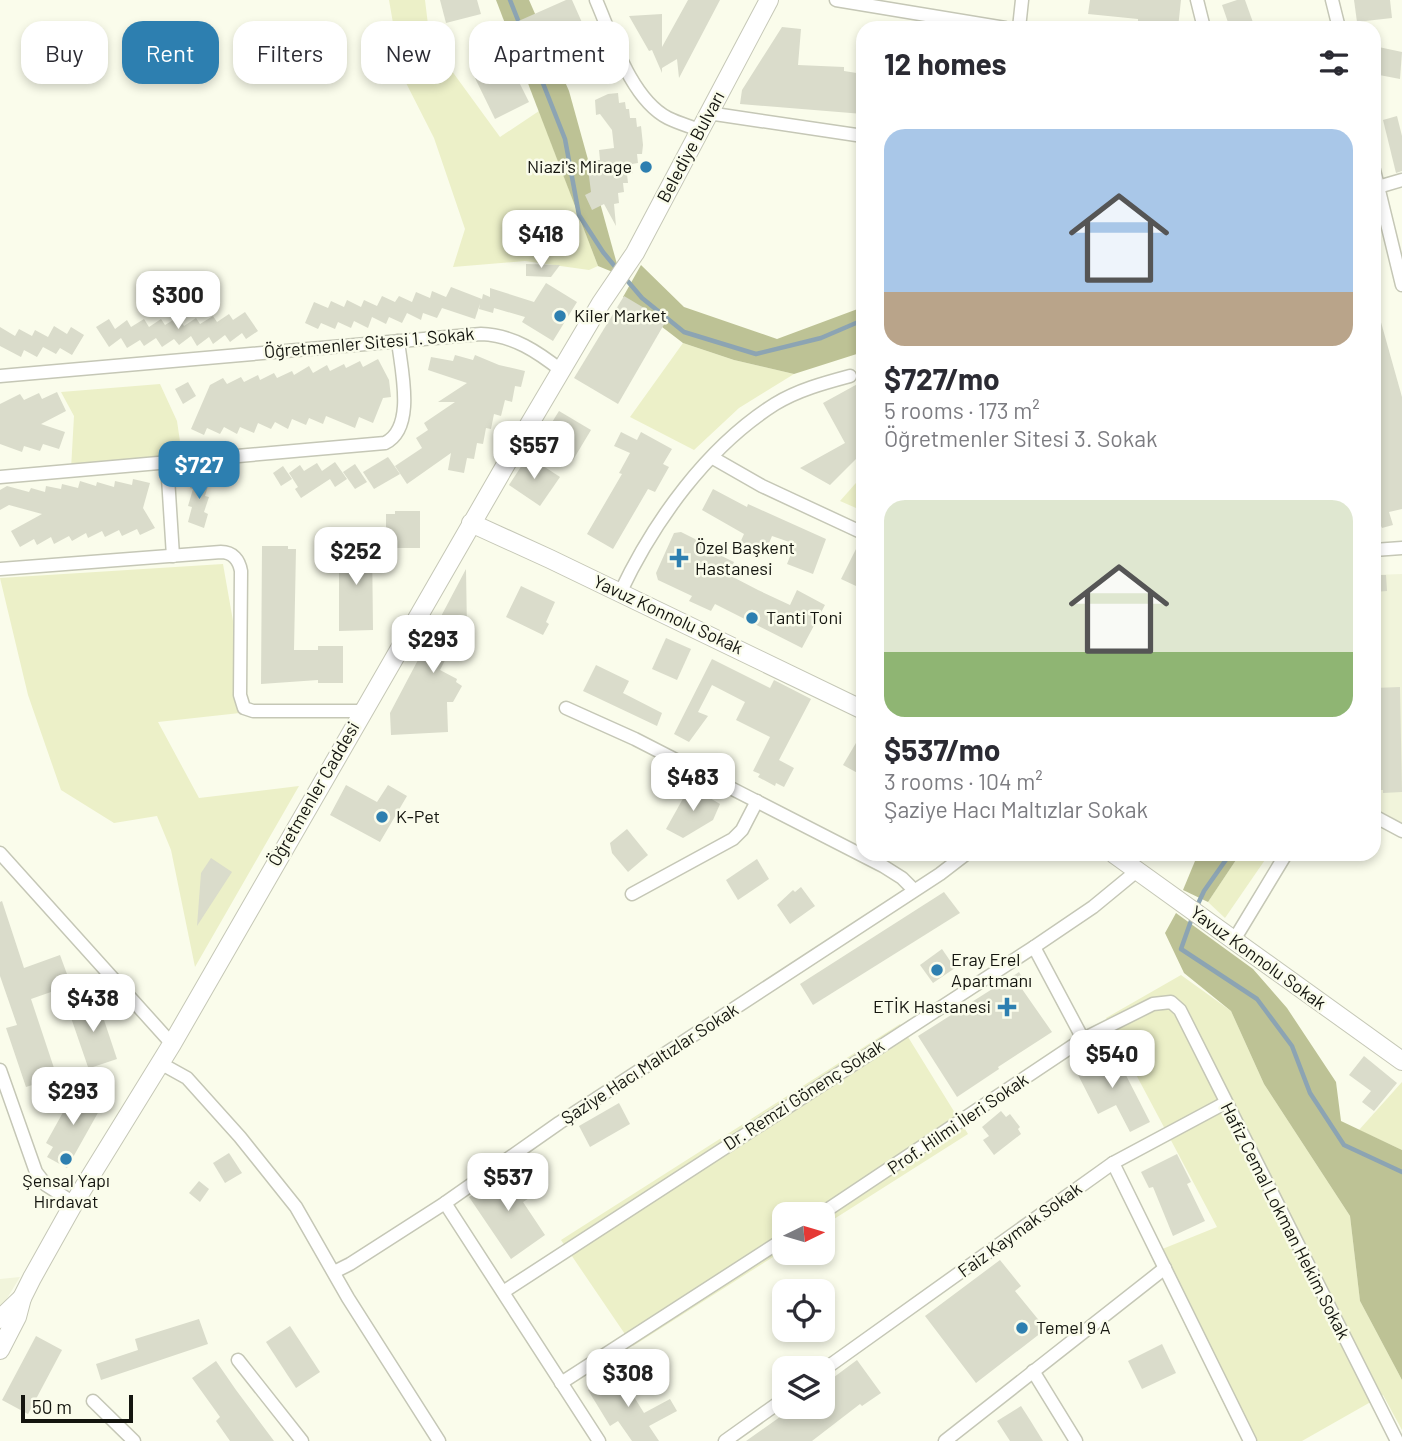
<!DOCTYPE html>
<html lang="en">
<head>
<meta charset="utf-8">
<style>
  :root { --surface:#fff; --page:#f2f2f3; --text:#2b2b33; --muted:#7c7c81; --accent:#2d7fb0 }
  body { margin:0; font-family:Barlow,sans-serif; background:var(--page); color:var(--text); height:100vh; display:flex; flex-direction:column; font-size:26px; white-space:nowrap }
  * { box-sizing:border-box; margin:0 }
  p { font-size:23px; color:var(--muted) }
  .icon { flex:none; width:38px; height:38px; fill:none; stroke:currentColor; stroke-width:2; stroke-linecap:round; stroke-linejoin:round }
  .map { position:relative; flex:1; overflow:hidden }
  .details { position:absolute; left:856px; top:21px; width:525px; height:840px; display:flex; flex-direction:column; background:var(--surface); border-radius:21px; box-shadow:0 4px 10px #0003 }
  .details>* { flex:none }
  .guide { position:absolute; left:21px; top:21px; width:665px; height:63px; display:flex; gap:14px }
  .needle { width:46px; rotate:85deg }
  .controls { position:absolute; left:772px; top:1202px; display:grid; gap:14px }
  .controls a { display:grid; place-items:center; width:63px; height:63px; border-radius:14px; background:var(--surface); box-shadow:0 4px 10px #0003; font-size:35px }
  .scale { position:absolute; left:21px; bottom:18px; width:112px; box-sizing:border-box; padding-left:7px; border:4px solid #14150f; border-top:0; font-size:19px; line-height:24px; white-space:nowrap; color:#14150f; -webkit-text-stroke:5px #fafceb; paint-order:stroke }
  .price { position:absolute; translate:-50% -60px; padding:0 16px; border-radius:14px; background:#fff; color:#222; font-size:23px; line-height:46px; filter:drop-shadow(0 2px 4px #0008) }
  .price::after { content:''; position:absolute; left:50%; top:42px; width:21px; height:16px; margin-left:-10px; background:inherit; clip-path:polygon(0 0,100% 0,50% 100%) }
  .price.active { background:var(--accent); color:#fff }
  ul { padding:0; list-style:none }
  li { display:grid; align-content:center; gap:14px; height:371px; padding:0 28px }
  li span { display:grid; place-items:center; height:217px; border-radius:21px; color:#555 }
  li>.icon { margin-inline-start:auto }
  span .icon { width:126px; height:126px; fill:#fffc; stroke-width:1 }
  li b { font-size:30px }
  h2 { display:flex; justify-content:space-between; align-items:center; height:84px; padding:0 28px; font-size:30px }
  .tag { padding:0 24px; border-radius:21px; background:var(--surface); box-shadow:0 4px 10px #0003; font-size:24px; line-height:63px }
  .tag.active { background:var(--accent); color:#fff }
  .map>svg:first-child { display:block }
  .built { fill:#f1f4db }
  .green { fill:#ecf0c8 }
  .forest { fill:#bdc295 }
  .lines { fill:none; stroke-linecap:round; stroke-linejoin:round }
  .stream { stroke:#8ca4b3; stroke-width:4.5 }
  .building { fill:#dadccb }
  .street-casing { stroke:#c5c7b6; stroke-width:15 }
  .secondary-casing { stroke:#c5c7b6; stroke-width:20 }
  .street { stroke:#fff; stroke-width:12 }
  .secondary { stroke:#fff; stroke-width:18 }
  .poi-dot { fill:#2d7fb0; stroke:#fafceb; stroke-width:2.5 }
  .labels { text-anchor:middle; stroke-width:5; stroke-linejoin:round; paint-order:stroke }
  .street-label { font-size:18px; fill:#14150f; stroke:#fafceb }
  .poi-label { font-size:18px; fill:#14150f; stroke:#fafceb; text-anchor:start }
</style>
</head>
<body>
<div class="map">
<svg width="1402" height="1441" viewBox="0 0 1402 1441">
  <rect width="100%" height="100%" fill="#fafceb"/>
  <g class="built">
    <polygon points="1402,574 1402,825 1374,810 1374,575"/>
    <polygon points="20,1277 0,1310 0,1279"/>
  </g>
  <g class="green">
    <polygon points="389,0 425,0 430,41 500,137 539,111 598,266 589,270 525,261 453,267 465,229 434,138 402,75"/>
    <polygon points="683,343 734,360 794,374 739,408 694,450 630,417"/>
    <polygon points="160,384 177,421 182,455 71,469 74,416 61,392"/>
    <polygon points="863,475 863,511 840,501"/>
    <polygon points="223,564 249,712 158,722 199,798 299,786 195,967 171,850 157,816 114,823 61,790 28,695 0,578"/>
    <polygon points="1240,854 1269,854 1225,918 1208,902"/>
    <polygon points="1181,975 1231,1011 1264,1084 1350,1216 1360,1301 1402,1380 1402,1430 1383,1395 1302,1441 1242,1441 1150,1254 1217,1227 1106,1018"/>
    <polygon points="900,1024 968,1134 823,1226 822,1214 784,1214 784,1250 633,1346 561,1240"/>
    <polygon points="1402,1082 1402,1150 1359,1130"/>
  </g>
  <g class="forest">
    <polygon points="496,0 529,0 569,91 620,275 598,266"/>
    <polygon points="641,265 684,307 777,339 863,307 863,352 794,374 734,360 683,343 623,297"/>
    <polygon points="1203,854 1240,854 1208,902 1183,890 1195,861"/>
    <polygon points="1176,913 1253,969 1287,1008 1336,1082 1341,1121 1402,1150 1402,1380 1360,1301 1350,1216 1264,1084 1231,1011 1184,973 1165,933"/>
  </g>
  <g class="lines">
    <g class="stream">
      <polyline points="510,0 565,139 579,215 603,252 617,269"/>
      <polyline points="625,278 642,298 684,332 756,354 821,338 863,320"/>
      <polyline points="1197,906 1204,891 1230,854"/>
      <polyline points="1192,918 1181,949 1257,999 1292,1046 1310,1093 1344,1145 1402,1172"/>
    </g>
  </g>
  <g class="building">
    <polygon points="440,0 477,0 481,14 446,23"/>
    <polygon points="566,0 572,0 604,72 576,84 547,21 518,32 514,23"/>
    <polygon points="688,0 720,0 679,78 677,59 662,68 662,73 652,50 649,51 629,16 662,14 662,47"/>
    <polygon points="1090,0 1181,0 1178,28 1138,27 1138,19 1088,14"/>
    <polygon points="1237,0 1245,0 1255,28 1230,28 1222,5"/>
    <polygon points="1354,0 1390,0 1392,18 1357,22"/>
    <polygon points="782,27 801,29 798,65 844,67 844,71 863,74 863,114 740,104 742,90"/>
    <polygon points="1374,46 1402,52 1400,79 1374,74"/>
    <polygon points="509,62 529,102 495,119 475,78"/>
    <polygon points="618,93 619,103 625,102 626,109 629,109 630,118 636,118 637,127 641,126 643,145 642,154 637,154 638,163 632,164 633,173 627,174 628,183 623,183 624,192 618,193 619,203 614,204 616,226 604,204 592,210 585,195 591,192 587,161 600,160 599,150 614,148 612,130 600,114 596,115 595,100 608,94"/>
    <polygon points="1397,116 1402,136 1402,171 1396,173 1383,120"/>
    <polygon points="526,264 560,265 551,277 526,276"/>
    <polygon points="546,283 577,302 553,341 522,322 525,317 494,308 493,313 479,309 480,304 475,319 442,308 437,318 423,313 421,320 407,313 402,323 389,317 386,324 372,317 368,328 354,321 351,328 338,322 335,329 321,323 318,329 305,323 314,302 328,308 331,301 344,307 347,300 361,307 364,300 377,306 382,296 395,302 399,296 412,302 416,292 430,298 432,291 446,297 451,287 482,299 483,294 490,297 490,288 534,302"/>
    <polygon points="624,296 666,321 618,404 574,378"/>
    <polygon points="1374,308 1377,308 1402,397 1402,509 1389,512 1393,525 1382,528 1380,524 1374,525"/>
    <polygon points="245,312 258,331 246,339 242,333 230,342 225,335 213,344 209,337 197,346 191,336 179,345 174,339 162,347 156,338 144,346 140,340 127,348 121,338 109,347 96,327 109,319 115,329 127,320 131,327 144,319 149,327 161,319 165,325 178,317 184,326 196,318 200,324 213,316 217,322 229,314 233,320"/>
    <polygon points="54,326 67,334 71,327 84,335 72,355 60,348 56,354 43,347 37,357 24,350 21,357 0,346 0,327 15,336 19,329 32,336 35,330 48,337"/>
    <polygon points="455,355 473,360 475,355 499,365 525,371 521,387 515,386 512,402 505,400 501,416 494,414 491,429 486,428 483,444 477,443 474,459 467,458 464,473 448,470 451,453 407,484 395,466 422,448 416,438 428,430 424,423 455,402 438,402 467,383 428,370 431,357 453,361"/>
    <polygon points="378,359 389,380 391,397 383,398 373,423 359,417 355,428 326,416 323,424 309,418 306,425 292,419 288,429 275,422 271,429 258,423 254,433 240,427 237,434 224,427 220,434 207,428 204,435 191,429 210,385 223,378 227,384 241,377 244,382 258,375 260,380 274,373 277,378 292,371 294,375 309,366 313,373 327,365 330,371 344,364 346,368 360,361 363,367"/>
    <polygon points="863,381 863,452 830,485 800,468 845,443 823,403"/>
    <polygon points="188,382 196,396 183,404 175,389"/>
    <polygon points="57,392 66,411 41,424 65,432 59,449 43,444 40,451 24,446 22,452 0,444 0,404 20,394 24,400 39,393 42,399"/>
    <polygon points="559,411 591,430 573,460 541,440"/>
    <polygon points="621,432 637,440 641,432 672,449 663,464 669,467 655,492 648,489 613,549 587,534 622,474 619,473 630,453 614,446"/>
    <polygon points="528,456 560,477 540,506 509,485"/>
    <polygon points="388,457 400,474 374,489 363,472"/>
    <polygon points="335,462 347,479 335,487 330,479 301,498 295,489 298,487 289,473 300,465 304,471 317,463 322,471"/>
    <polygon points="355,464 367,482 355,489 343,472"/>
    <polygon points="283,466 292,479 281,486 273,473"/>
    <polygon points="194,474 210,479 205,496 209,497 204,512 208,514 204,528 188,522 192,507 188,506 193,489 190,488"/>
    <polygon points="133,479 150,483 143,508 155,528 140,535 137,529 122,536 119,530 105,537 102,531 88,538 86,533 72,541 69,536 54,544 51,537 37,545 34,539 20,547 11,531 42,514 9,505 0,510 0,490 7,486 29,492 31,488 45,492 46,486 61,489 62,484 78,488 80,481 96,486 97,482 114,487 115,481 132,485"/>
    <polygon points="713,489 747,507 748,504 826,539 813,574 787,564 795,544 772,536 764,555 739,545 744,534 702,510"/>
    <polygon points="395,511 420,511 420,548 395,548 395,545 386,545 386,514 395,514"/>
    <polygon points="681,532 703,543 701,546 734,562 729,573 731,576 758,590 790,605 797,590 825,605 802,648 715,604 711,611 689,601 692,596 658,580 656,573 674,533"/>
    <polygon points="860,541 863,542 863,572 856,586 841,579"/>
    <polygon points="348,542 372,542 373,630 339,631 339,546 348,546"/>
    <polygon points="262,546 288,546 288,549 296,549 294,650 318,650 318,646 343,646 343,683 318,683 318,680 261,684"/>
    <polygon points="466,569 467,630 461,641 456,639 440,670 457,679 456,682 462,686 453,702 447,702 448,732 391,735 390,713"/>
    <polygon points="1374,575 1386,575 1387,591 1374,592"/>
    <polygon points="521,586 555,602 546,622 549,624 543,635 506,617"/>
    <polygon points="666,638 691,649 677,680 652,669"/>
    <polygon points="712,659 770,688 774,680 811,699 779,760 794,768 784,787 776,783 775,786 758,777 760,774 753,771 770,737 736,720 745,702 712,685 698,712 708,716 689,742 674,734"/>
    <polygon points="596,665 629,681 623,693 662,713 657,726 583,691"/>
    <polygon points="1400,687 1402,792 1383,793 1383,790 1374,790 1374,688"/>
    <polygon points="863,731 863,776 843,765"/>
    <polygon points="346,785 377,802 388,785 407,796 380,842 330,815"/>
    <polygon points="690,786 720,804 713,820 683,838 666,829"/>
    <polygon points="627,829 648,855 628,872 612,853 610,843"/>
    <polygon points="211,858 232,872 197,926 201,873"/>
    <polygon points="757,859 769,879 738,900 726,880"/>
    <polygon points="801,887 815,906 790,924 777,905 793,890 795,892"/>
    <polygon points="944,892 960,913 813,1005 800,984"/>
    <polygon points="2,901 24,968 60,955 71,985 31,999 57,1077 26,1087 6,1028 17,1025 0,976 0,902"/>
    <polygon points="942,949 955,968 933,983 920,965"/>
    <polygon points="1019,972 1027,985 1022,989 1052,1032 998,1067 999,1069 957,1097 918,1036"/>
    <polygon points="97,999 117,1059 87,1069 88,1067 68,1009"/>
    <polygon points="1113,1050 1150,1122 1130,1132 1116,1105 1098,1114 1075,1069"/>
    <polygon points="1364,1056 1397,1083 1374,1111 1362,1102 1371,1091 1349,1075"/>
    <polygon points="77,1087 104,1102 67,1168 47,1157 53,1147 46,1143"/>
    <polygon points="619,1103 630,1124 590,1147 579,1126"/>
    <polygon points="1001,1111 1006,1117 1010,1114 1020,1127 1018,1129 1021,1134 994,1155 983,1140 989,1136 982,1127"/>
    <polygon points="229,1153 242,1173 225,1183 213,1163"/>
    <polygon points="1177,1154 1191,1182 1187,1184 1205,1221 1173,1236 1153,1187 1149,1188 1141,1172"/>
    <polygon points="512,1167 531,1197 523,1202 545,1235 511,1259 469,1197"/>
    <polygon points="199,1181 209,1189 200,1202 189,1193"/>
    <polygon points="1000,1260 1021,1286 1015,1291 1046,1329 976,1383 925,1316"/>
    <polygon points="199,1319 208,1344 101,1380 96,1364 138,1350 135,1339"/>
    <polygon points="290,1326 320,1372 296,1388 266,1342"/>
    <polygon points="36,1336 62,1350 28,1414 2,1400"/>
    <polygon points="1162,1344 1176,1373 1142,1389 1128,1361"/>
    <polygon points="857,1360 881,1393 862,1406 860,1404 812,1441 746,1441 794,1407 822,1407 822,1386"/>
    <polygon points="216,1361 236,1390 274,1441 230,1441 216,1421 220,1417 192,1378"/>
    <polygon points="618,1371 644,1413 670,1399 677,1411 649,1426 659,1441 632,1441 618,1421 610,1426 588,1390"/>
    <polygon points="1021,1406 1030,1420 1043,1441 1010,1441 997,1421"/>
  </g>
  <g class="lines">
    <g class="street-casing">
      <g id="street">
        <path d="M 596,0 C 612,37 631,99 668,118 C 678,123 689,126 699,130"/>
        <polyline points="836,0 1005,28"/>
        <polyline points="1197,0 1204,28"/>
        <polyline points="1332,0 1339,28"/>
        <polyline points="1019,28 1022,0"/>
        <polyline points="708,113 863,136"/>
        <polyline points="1374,170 1402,285"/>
        <polyline points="1378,187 1402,180"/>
        <path d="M 0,376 L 481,334 C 513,335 538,352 562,371"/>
        <polyline points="713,458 762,486 863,533"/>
        <polyline points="167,462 173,556"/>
        <path d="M 0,477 L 385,443 C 416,428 401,369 398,341"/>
        <polyline points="1374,550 1402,548"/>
        <path d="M 0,569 L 221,552 C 233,552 239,560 241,571 L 240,695 L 244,708 L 253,711 L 361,711"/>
        <path d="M 620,593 C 654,521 707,447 775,404 C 798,390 824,383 850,376"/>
        <polyline points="566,708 635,739 883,866 902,878 914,890"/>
        <polyline points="1374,816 1402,831"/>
        <polyline points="0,853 172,1044"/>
        <polyline points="632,894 733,839 742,830 757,801"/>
        <polyline points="1234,940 1286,854"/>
        <polyline points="1034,947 1083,1039"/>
        <polyline points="160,1063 187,1078 240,1137 296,1207 348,1298 439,1441"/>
        <polyline points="0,1070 36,1172 46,1185 74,1203"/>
        <polyline points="1113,1163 1250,1441"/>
        <polyline points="445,1203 599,1441"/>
        <polyline points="821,1214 1083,1039 1153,1004 1171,1002 1180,1010 1397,1441"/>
        <polyline points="334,1272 350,1264 445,1203 559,1123 940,874 966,854"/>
        <polyline points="503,1292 1034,947 1093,907 1138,870"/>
        <polyline points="238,1360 302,1441"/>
        <polyline points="822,1371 1113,1163 1225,1103"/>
        <polyline points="1033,1371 1076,1441"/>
        <polyline points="561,1383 784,1239"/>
        <polyline points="93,1401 134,1441"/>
        <polyline points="725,1441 784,1399"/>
        <polyline points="945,1441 1165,1268"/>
      </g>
    </g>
    <g class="secondary-casing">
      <g id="secondary">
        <polyline points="471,523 550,559 863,710"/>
        <polyline points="1114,854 1402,1061"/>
        <polyline points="0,1319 22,1298"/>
        <polyline points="0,1350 17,1317 22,1298 32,1278 74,1203 172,1044 520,440 601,303 635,253 769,0"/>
      </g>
    </g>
    <use href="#street" class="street"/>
    <use href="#secondary" class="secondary"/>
  </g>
  <g class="poi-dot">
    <circle cx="646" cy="167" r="7"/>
    <circle cx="560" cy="316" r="7"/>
    <path d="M675.5 547.5h7v7h7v7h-7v7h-7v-7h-7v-7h7z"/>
    <circle cx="752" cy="618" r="7"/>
    <circle cx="382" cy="817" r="7"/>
    <circle cx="937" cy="970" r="7"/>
    <path d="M1003.5 996.5h7v7h7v7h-7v7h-7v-7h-7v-7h7z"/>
    <circle cx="66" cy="1159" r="7"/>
    <circle cx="1022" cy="1328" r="7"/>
  </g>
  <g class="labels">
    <g class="street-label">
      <text transform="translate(691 147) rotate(-62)" y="6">Belediye Bulvarı</text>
      <text transform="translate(369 343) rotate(-5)" y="6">Öğretmenler Sitesi 1. Sokak</text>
      <text transform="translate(668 615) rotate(25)" y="6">Yavuz Konnolu Sokak</text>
      <text transform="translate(314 794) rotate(-60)" y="6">Öğretmenler Caddesi</text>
      <text transform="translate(1258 958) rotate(36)" y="6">Yavuz Konnolu Sokak</text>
      <text transform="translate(650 1064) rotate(-33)" y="6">Şaziye Hacı Maltızlar Sokak</text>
      <text transform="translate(804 1095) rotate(-33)" y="6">Dr. Remzi Gönenç Sokak</text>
      <text transform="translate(958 1124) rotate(-34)" y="6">Prof. Hilmi İleri Sokak</text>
      <text transform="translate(1285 1221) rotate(63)" y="6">Hafiz Cemal Lokman Hekim Sokak</text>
      <text transform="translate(1020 1230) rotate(-36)" y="6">Faiz Kaymak Sokak</text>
    </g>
    <g class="poi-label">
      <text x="632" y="173" text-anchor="end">Niazi's Mirage</text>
      <text x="574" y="322">Kiler Market</text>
      <text x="695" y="554">Özel Başkent<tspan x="695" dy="21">Hastanesi</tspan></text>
      <text x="766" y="624">Tanti Toni</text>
      <text x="396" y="823">K-Pet</text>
      <text x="951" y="966">Eray Erel<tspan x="951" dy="21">Apartmanı</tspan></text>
      <text x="991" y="1013" text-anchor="end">ETİK Hastanesi</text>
      <text x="66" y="1187" text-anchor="middle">Şensal Yapı<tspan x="66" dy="21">Hırdavat</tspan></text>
      <text x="1036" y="1334">Temel 9 A</text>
    </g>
  </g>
</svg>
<div class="controls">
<a><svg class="needle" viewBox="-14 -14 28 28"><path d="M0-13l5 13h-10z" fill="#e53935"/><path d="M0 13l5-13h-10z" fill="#7c7c81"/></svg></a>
<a><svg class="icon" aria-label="locate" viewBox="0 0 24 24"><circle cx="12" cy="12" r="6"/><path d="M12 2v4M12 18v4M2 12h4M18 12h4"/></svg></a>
<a><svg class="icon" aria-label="layers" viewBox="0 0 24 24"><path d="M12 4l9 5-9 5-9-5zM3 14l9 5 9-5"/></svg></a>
</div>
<div class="scale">50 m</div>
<b class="price" style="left:541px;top:270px">$418</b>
<b class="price" style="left:178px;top:331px">$300</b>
<b class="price" style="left:534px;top:481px">$557</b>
<b class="price active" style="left:199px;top:501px">$727</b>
<b class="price" style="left:356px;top:587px">$252</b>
<b class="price" style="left:433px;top:675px">$293</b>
<b class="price" style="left:693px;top:813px">$483</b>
<b class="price" style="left:93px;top:1034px">$438</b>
<b class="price" style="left:1112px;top:1090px">$540</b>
<b class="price" style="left:73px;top:1127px">$293</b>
<b class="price" style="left:508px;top:1213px">$537</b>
<b class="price" style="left:628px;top:1409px">$308</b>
<div class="guide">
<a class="tag">Buy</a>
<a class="tag active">Rent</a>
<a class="tag">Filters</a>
<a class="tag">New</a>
<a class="tag">Apartment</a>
</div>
<section class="details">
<h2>12 homes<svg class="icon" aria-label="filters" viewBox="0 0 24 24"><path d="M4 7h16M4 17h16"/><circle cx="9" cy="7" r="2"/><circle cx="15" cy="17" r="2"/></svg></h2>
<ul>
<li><span style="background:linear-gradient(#a9c7e8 75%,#b9a48a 0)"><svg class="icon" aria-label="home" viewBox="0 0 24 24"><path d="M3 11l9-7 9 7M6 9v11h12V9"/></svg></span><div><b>$727/mo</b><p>5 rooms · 173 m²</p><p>Öğretmenler Sitesi 3. Sokak</p></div></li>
<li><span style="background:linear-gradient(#dfe7d0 70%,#8fb573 0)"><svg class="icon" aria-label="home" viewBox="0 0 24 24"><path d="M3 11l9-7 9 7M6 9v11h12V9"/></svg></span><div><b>$537/mo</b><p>3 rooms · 104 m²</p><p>Şaziye Hacı Maltızlar Sokak</p></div></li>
</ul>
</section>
</div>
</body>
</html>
